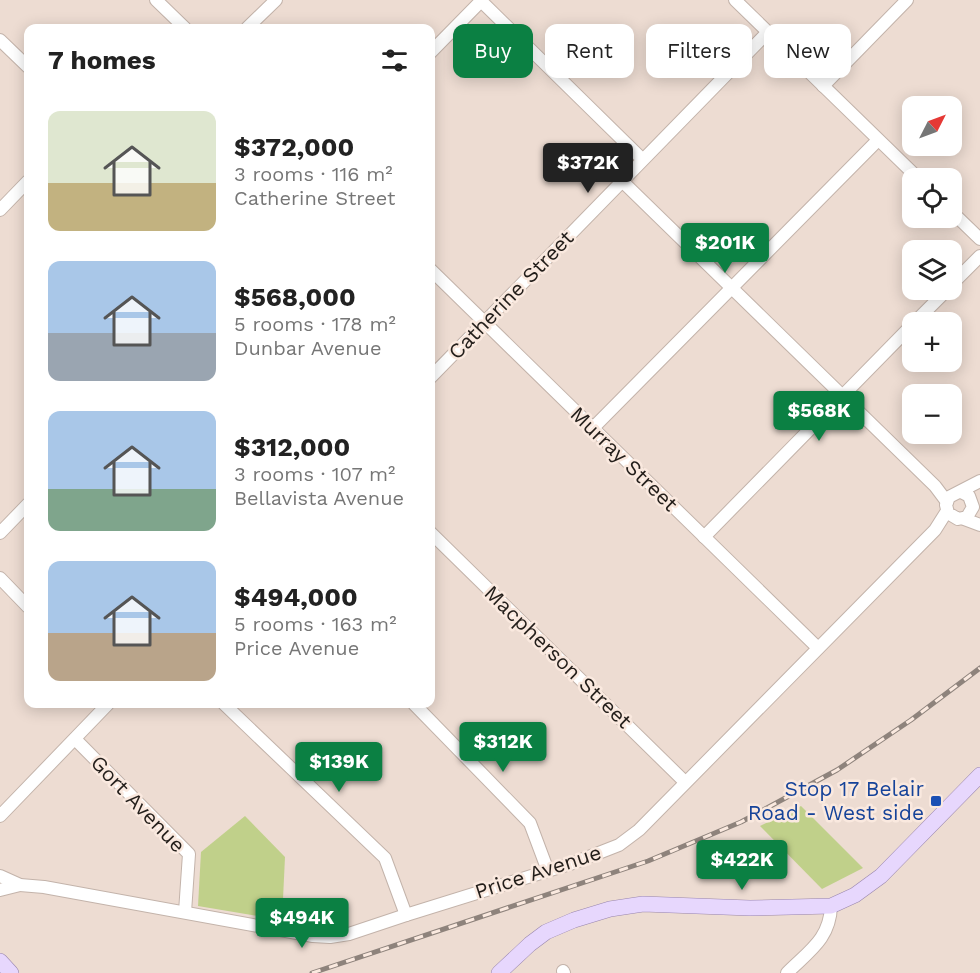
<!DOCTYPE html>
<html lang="en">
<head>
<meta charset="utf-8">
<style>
  :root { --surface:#fff; --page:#f6f6f6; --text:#222; --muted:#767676; --accent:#0b8043 }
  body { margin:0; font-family:"Work Sans",sans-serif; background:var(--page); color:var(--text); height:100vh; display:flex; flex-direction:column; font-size:22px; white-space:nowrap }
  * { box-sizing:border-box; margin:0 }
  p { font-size:20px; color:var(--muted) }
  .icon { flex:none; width:33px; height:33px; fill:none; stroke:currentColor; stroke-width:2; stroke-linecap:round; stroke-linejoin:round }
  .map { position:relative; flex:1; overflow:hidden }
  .drawer { position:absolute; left:24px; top:24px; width:411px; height:684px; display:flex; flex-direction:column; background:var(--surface); border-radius:12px; box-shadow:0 3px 15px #0003 }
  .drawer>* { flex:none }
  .banner { position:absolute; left:453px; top:24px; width:436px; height:54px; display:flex; gap:12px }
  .needle { width:39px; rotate:48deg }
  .controls { position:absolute; left:902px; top:96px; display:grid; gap:12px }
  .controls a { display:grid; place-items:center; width:60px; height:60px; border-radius:12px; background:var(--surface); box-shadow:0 3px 15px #0003; font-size:30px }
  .price { position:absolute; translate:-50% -51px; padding:0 14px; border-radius:6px; background:var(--accent); color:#fff; font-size:20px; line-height:39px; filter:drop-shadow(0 2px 3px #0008) }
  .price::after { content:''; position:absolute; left:50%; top:36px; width:18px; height:14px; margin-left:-9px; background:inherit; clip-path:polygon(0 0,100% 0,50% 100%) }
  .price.selected { background:#222; color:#fff }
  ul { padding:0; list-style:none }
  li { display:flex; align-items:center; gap:18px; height:150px; padding:0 24px }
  li span { display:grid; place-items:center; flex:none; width:168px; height:120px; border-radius:12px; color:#555 }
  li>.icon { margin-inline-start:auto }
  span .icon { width:72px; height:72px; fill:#fffc; stroke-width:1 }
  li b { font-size:26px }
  h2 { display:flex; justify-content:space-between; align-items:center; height:72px; padding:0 24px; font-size:26px }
  .pill { padding:0 21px; border-radius:12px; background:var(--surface); box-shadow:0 3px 15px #0003; font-size:21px; line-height:54px }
  .pill.selected { background:var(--accent); color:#fff }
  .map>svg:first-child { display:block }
  .green { fill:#c0d08a }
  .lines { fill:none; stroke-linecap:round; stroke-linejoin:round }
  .minor-casing { stroke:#c3b3aa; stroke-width:14 }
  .major-casing { stroke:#9885ad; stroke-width:16 }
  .minor { stroke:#fff; stroke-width:12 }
  .major { stroke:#e7d7fd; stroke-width:15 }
  .rail-casing { stroke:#8e837c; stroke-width:5 }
  .rail { stroke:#fae9df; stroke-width:3; stroke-dasharray:9; stroke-linecap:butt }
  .transit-dot { fill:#1a4fb4; stroke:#fae9df; stroke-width:2 }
  .labels { text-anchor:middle; stroke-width:5; stroke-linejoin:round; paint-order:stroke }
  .street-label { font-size:21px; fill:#231e1a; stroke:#fae9df }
  .transit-label { font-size:21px; fill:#164399; stroke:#fae9df; text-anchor:end }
</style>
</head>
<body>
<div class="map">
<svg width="980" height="973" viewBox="0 0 980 973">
  <rect width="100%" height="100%" fill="#eddcd2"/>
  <g class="green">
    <polygon points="801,806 863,868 822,889 760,826"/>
    <polygon points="245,816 285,857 282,920 198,906 201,852"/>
  </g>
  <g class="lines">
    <g class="minor-casing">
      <g id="minor">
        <polyline points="156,0 185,28"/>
        <polyline points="480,0 642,159"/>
        <polyline points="735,0 918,178"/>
        <polyline points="247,28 276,0"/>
        <polyline points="0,40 28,67"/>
        <polyline points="430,53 481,1"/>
        <polyline points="823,86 907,0"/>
        <polyline points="622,181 935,486 947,502"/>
        <polyline points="0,210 28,181"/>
        <polyline points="951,211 980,239"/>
        <polyline points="430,269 818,648"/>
        <polyline points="951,285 980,256"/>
        <polyline points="915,322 947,290"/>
        <polyline points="430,378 768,32"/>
        <polyline points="593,428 878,140"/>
        <polyline points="961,492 969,496 973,507 967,517 958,519 948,513 946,505 949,497 980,481"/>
        <polyline points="964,519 980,525"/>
        <polyline points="430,532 685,782"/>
        <polyline points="0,533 28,504"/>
        <polyline points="704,537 912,325"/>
        <polyline points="0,578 28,607"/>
        <polyline points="224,704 385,858 406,915"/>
        <polyline points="414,704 530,823 548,871"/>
        <polyline points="75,739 189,854 185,912"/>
        <polyline points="0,816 108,704"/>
        <polyline points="0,876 20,885 44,887 313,936 330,937 349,934 406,915 573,863 619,845 639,830 935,530 947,511"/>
        <polyline points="0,890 20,885"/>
        <polyline points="563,971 564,973"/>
        <path d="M 787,973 C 809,951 830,939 831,906"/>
      </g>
    </g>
    <g class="major-casing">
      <g id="major">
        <polyline points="0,961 11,973"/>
        <polyline points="499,973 530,944 546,932 574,920 610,909 643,904 750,908 831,906 855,895 881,876 980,775"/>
      </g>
    </g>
    <use href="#minor" class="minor"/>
    <use href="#major" class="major"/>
    <g class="rail-casing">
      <polyline id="rail" points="312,973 648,861 741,822 837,770 911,720 980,668"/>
    </g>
    <use href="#rail" class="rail"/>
  </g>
  <rect class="transit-dot" x="930" y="795" width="12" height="12" rx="3"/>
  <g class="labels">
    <g class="street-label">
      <text transform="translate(511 295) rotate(-46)" y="7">Catherine Street</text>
      <text transform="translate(624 459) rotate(44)" y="7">Murray Street</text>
      <text transform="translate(558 657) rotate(44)" y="7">Macpherson Street</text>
      <text transform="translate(138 804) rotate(46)" y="7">Gort Avenue</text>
      <text transform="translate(538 872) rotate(-18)" y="7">Price Avenue</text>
    </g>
    <g class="transit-label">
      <text x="924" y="796">Stop 17 Belair<tspan x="924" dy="24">Road - West side</tspan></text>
    </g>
  </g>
</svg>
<div class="controls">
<a><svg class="needle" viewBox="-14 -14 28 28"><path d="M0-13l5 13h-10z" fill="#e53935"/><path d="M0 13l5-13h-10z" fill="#767676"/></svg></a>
<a><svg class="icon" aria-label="locate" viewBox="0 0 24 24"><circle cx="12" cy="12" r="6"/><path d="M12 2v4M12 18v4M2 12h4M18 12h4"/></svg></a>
<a><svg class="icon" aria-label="layers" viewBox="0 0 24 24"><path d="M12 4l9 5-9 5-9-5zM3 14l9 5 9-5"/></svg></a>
<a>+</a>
<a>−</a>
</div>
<b class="price selected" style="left:588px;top:194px">$372K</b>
<b class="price" style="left:725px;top:274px">$201K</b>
<b class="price" style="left:819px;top:442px">$568K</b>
<b class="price" style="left:503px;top:773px">$312K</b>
<b class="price" style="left:339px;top:793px">$139K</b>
<b class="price" style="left:742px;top:891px">$422K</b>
<b class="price" style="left:302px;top:949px">$494K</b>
<div class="banner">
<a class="pill selected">Buy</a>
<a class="pill">Rent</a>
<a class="pill">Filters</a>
<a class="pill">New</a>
</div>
<section class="drawer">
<h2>7 homes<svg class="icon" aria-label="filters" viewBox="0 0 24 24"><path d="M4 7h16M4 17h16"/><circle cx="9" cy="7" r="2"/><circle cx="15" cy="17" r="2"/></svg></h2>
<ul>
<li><span style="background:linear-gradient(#dfe7d0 60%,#c2b280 0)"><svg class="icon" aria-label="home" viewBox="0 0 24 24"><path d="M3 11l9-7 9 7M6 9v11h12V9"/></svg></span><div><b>$372,000</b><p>3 rooms · 116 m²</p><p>Catherine Street</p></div></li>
<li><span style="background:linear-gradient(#a9c7e8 60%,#9aa5b1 0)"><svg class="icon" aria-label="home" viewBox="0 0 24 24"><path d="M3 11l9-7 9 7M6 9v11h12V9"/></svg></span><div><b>$568,000</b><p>5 rooms · 178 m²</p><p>Dunbar Avenue</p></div></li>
<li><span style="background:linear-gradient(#a9c7e8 65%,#7fa58c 0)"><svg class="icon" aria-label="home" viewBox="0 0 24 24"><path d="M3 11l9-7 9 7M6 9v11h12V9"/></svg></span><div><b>$312,000</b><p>3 rooms · 107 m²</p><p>Bellavista Avenue</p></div></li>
<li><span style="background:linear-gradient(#a9c7e8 60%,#b9a48a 0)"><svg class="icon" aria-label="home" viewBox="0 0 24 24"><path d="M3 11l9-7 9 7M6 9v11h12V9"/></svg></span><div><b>$494,000</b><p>5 rooms · 163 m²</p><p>Price Avenue</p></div></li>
</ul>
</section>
</div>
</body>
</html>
